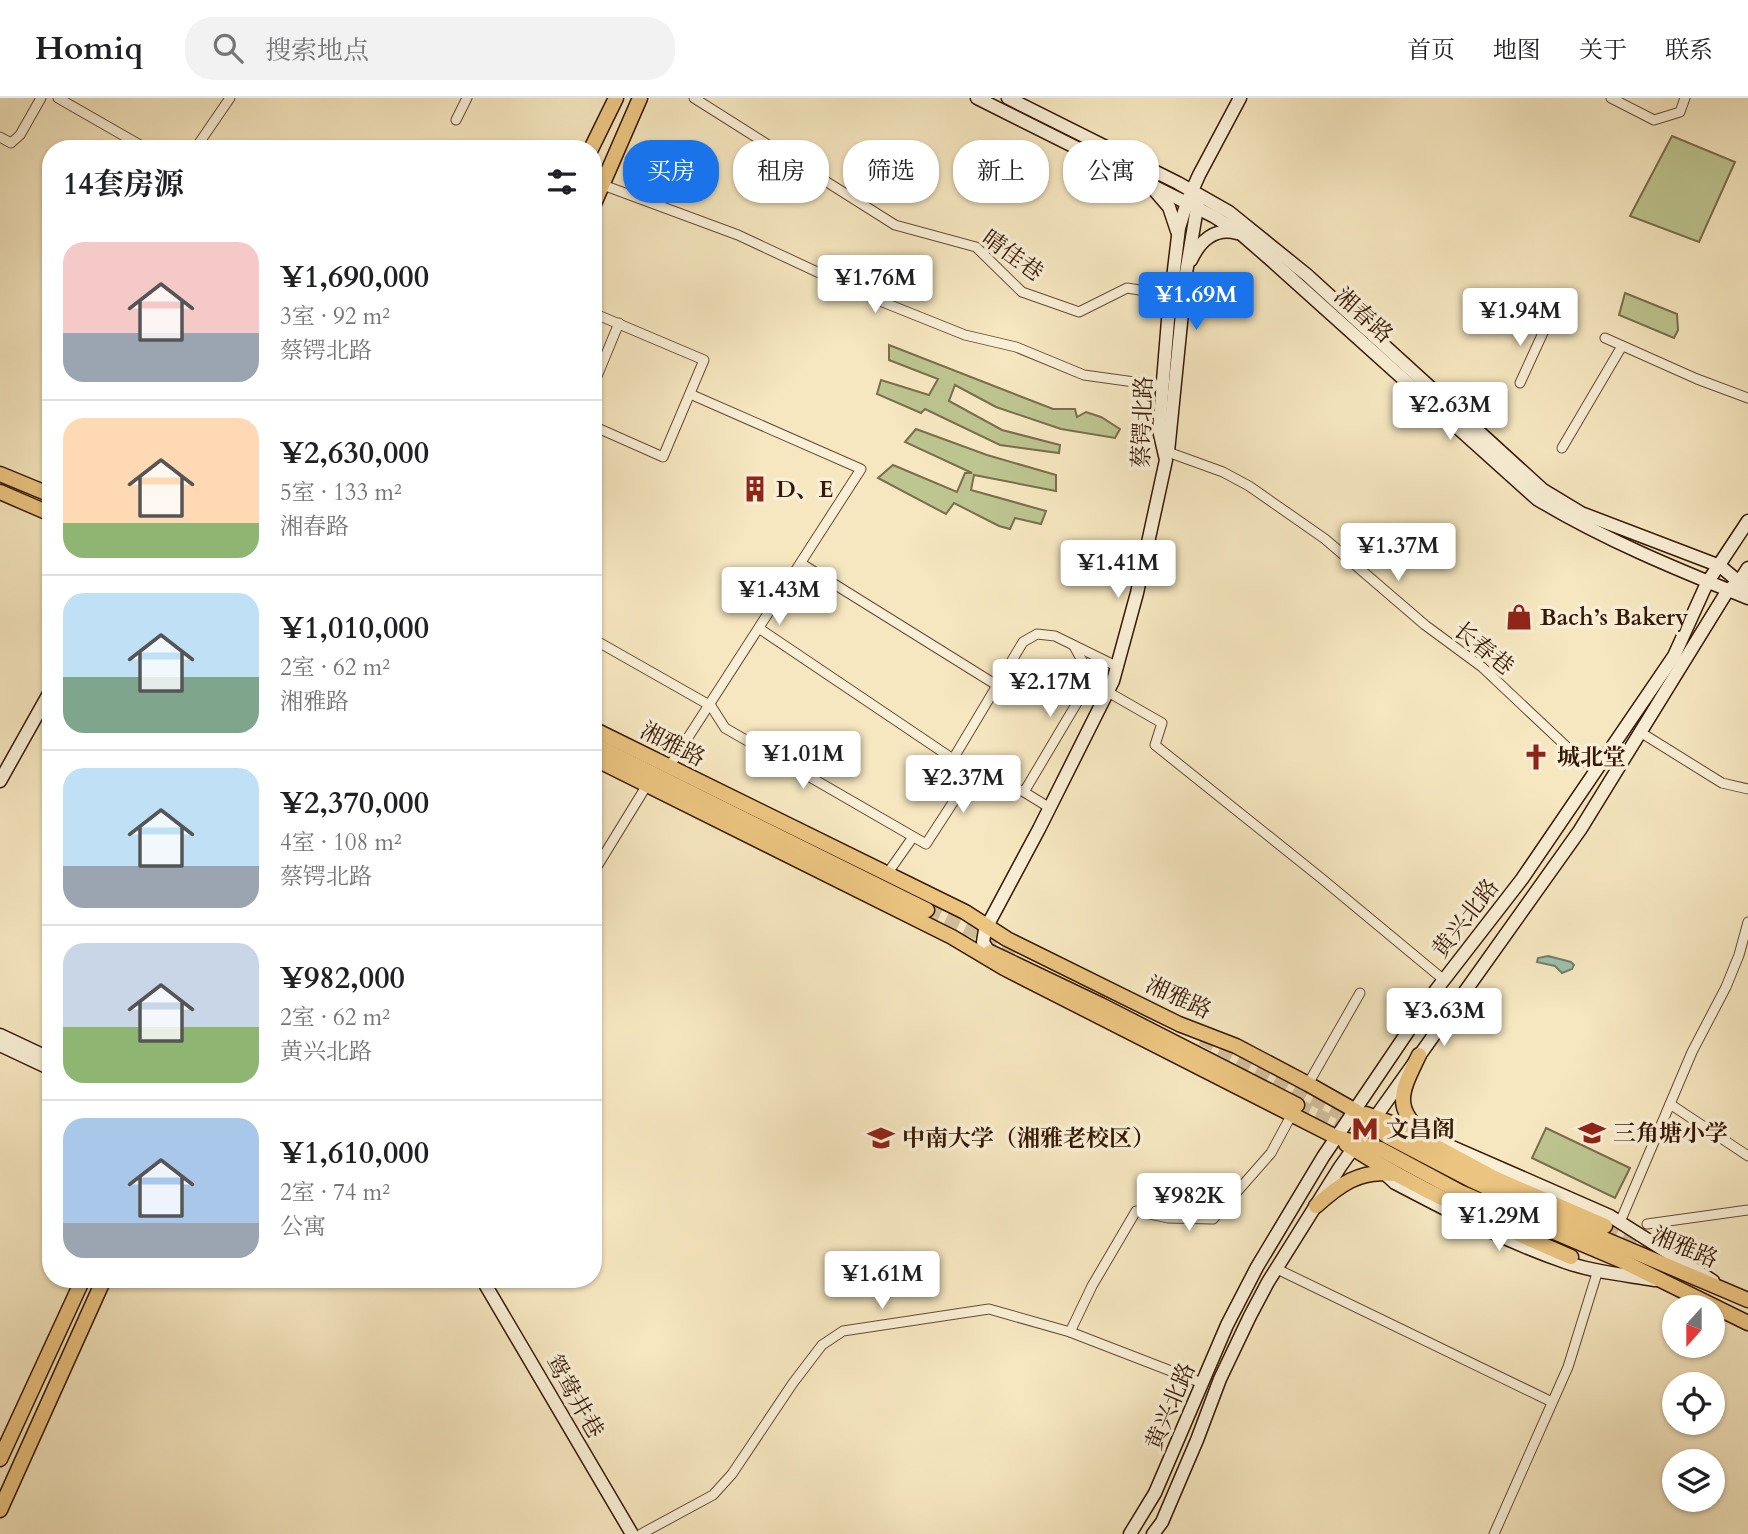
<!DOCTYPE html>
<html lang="zh">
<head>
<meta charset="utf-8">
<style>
  :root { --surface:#fff; --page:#f2f2f2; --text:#202124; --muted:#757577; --line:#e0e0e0; --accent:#1a73e8 }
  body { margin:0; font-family:Cardo,"Noto Serif SC",serif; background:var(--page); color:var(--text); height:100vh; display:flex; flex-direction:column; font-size:26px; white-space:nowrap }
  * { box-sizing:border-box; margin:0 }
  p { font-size:23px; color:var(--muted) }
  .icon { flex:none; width:38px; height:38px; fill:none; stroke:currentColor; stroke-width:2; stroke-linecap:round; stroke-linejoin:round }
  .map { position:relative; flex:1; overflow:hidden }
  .side { position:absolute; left:42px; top:42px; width:560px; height:1148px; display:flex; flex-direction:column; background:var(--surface); border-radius:28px; box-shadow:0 2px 5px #0004 }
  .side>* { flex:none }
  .top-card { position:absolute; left:623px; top:42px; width:665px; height:63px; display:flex; gap:14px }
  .needle { width:46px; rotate:201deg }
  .fabs { position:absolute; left:1662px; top:1197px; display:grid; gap:14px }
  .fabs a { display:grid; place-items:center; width:63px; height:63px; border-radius:50%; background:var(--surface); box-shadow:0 2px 5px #0004; font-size:35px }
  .price { position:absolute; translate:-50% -60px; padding:0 16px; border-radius:7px; background:#fff; color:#222; font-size:23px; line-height:46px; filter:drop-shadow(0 2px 4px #0008) }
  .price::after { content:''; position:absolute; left:50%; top:42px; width:21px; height:16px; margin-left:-10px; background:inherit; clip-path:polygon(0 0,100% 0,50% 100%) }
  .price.on { background:var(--accent); color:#fff }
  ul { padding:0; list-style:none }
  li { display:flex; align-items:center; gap:21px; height:175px; padding:0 21px }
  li+li { border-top:2px solid var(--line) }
  li span { display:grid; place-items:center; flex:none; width:196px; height:140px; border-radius:21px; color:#555 }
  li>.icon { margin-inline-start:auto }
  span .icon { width:84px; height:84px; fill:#fffc; stroke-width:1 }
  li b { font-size:30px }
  h2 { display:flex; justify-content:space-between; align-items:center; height:84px; padding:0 21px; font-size:30px }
  .pill { padding:0 24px; border-radius:28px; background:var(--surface); box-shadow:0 2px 5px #0004; font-size:24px; line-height:63px }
  .pill.on { background:var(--accent); color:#fff }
  header { display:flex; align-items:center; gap:42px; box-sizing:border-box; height:98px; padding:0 35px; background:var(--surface); border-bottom:2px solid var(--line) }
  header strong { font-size:33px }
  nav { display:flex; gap:38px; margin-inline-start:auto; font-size:24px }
  .search { width:490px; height:63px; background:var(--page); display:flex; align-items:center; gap:18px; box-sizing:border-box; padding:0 24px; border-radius:28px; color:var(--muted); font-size:26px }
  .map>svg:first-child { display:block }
  .green { fill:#bdc591; stroke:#7a6e4c; stroke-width:2 }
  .water { fill:#9dc1ad; stroke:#747d6a; stroke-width:2 }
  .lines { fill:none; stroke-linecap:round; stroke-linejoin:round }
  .primary-tunnel { stroke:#d0be9b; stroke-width:14; stroke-dasharray:14 7; stroke-linecap:butt }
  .street-casing { stroke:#664c34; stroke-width:11 }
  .secondary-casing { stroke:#361806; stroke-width:15 }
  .primary-casing { stroke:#361806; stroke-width:17 }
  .street { stroke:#f9efd6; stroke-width:9 }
  .secondary { stroke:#f9efd6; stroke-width:12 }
  .primary { stroke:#ebc480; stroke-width:14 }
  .labels { text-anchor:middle; stroke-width:7; stroke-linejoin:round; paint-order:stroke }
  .street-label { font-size:23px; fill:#361806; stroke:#f9efd6 }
  .poi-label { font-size:23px; font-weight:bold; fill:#361806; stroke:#f9efd6; text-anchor:start }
</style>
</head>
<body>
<header>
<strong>Homiq</strong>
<div class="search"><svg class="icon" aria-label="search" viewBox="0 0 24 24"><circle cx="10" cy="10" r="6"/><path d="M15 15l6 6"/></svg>搜索地点</div>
<nav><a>首页</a><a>地图</a><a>关于</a><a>联系</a></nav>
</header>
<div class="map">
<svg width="1748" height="1436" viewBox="0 0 1748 1436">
  <rect width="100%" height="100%" fill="#f6e7c0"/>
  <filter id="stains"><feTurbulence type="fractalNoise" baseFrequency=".00286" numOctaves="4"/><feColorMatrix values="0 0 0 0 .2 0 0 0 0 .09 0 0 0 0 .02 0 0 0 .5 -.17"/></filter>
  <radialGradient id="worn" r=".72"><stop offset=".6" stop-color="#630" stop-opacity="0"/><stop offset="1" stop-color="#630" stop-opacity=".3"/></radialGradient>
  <g class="green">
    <polygon points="1672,38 1735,64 1699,144 1630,118"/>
    <polygon points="1625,195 1677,216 1678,232 1674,240 1619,217"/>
    <polygon points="889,247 1053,311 1075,311 1077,319 1086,314 1101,319 1120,331 1115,340 1061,331 996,309 955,287 949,303 1002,332 1060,347 1059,355 1000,347 925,311 921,315 877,296 881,282 929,297 938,281 889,262"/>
    <polygon points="916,331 987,357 1056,377 1056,393 974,377 971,392 1046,413 1041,426 1015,420 1010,431 999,428 954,405 946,416 878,380 893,367 957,394 965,375 972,375 905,344"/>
    <polygon points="1546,1030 1630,1070 1615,1100 1532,1060"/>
  </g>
  <polygon class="water" points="1548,858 1571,864 1574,867 1572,871 1562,875 1555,868 1537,864 1538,860"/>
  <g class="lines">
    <g class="primary-tunnel">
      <polyline points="927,812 1019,854"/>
      <polyline points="1202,940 1375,1034"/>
      <polyline points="1297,1007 1371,1044"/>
      <polyline points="1605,1128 1669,1162"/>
    </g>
    <g class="street-casing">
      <g id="street">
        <polyline points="58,0 147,51"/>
        <polyline points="694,0 895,127 976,149 1022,194 1079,214 1127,190 1171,197"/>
        <polyline points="1611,0 1654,22 1680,14 1685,0"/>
        <polyline points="456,22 467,0"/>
        <polyline points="0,39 11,45 20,37 41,0"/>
        <polyline points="195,51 230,0"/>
        <polyline points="603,87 738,137 875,201 965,237 1016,249 1084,277 1163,288"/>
        <polyline points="593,215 704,262 663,359 593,328"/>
        <polyline points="1605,240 1697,281 1748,300"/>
        <polyline points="1520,285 1547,226"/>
        <polyline points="593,288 619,225"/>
        <polyline points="1562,350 1622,248"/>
        <polyline points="1165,353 1223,374 1249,388 1325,441 1425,527 1482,569 1569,651 1596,673"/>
        <polyline points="802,466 998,588"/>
        <polyline points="760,531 953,661 1024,694 1050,710"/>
        <polyline points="593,541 711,608 725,630 926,746 974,672"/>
        <polyline points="1108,594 1162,625 1155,647 1321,780 1444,882"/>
        <polyline points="1640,634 1722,685 1748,691"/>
        <polyline points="953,661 1023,544 1037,536 1055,538 1118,569"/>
        <polyline points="669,669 861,371 690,296"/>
        <polyline points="1024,694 1081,598 1090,577 1074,548"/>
        <polyline points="593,775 647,687"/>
        <polyline points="887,776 913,739"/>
        <polyline points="1308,986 1360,895"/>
        <polyline points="1670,1006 1748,1058"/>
        <polyline points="1620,1124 1692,954 1726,889 1739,857 1748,824"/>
        <polyline points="1647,1126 1748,1112"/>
        <polyline points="1277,1171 1552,1304"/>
        <polyline points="1070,1234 1092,1188 1136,1113 1168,1120 1213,1121 1271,1055 1292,1016"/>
        <polyline points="641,1436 713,1397 732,1376 793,1285 822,1247 843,1233 989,1211 1070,1234 1202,1285"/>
        <polyline points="1494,1436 1568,1269 1598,1172"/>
      </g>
    </g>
    <g class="secondary-casing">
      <g id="secondary">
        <path d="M 977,0 L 1213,118 L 1240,135 L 1271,162 L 1537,401 C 1603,441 1676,471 1748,500"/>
        <polyline points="1008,0 1178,85 1229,114 1307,177 1543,392 1581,415 1720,468 1739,484 1748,488"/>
        <polyline points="1156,94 1169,109 1177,133"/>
        <path d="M 1191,162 C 1200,143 1215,129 1237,135"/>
        <polyline points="1168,354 1186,175 1198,104"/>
        <polyline points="0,683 51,592"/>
        <polyline points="993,861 983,844 985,832 1039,731 1113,583 1137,495 1166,362 1159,332 1168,222 1179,130 1187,104 1199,77 1240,0"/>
        <polyline points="0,937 51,961"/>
        <polyline points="0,947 51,971"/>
        <polyline points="1427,1038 1610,1118 1713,1183"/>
        <path d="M 1382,1073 L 1395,1085 C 1451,1114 1506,1144 1565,1164 C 1593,1174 1626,1177 1655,1182"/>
        <polyline points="482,1181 632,1436"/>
        <polyline points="1130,1436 1155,1395 1227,1227 1257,1169 1323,1059 1436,892 1522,781 1674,558 1707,485 1748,423"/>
        <polyline points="1153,1436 1162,1424 1197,1342 1220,1281 1250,1218 1268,1184 1340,1069 1580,732 1728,492 1739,484 1748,470"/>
      </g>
    </g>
    <g class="primary-casing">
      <g id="primary">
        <polyline points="591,51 616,0"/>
        <polyline points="593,108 640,0"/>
        <polyline points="0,376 51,397"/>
        <polyline points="0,394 51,416"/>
        <polyline points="593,631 965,814 1007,841 1179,926 1236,948 1308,986 1354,1012 1387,1038 1473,1083 1531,1110 1748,1202"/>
        <polyline points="593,646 927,812"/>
        <polyline points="593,660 952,839 1004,870 1336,1039 1380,1051 1460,1094 1620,1162 1748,1225"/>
        <polyline points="990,854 1101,907 1297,1007"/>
        <path d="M 1419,957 C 1404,989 1390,1009 1424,1035"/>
        <polyline points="1366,1016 1394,1026 1494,1080 1605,1128"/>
        <path d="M 1346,1046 C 1416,1091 1494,1126 1571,1159"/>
        <path d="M 1316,1108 C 1338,1088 1360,1071 1392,1076"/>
        <polyline points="0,1361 83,1181"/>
        <polyline points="0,1412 104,1181"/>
      </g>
    </g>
    <use href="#street" class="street"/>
    <use href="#secondary" class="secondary"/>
    <use href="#primary" class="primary"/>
  </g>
  <defs>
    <g id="building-bare" transform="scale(2.1)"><path d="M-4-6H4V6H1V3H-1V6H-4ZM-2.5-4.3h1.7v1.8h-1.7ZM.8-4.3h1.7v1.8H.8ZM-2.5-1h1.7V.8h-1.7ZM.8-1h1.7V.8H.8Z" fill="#8f2418" stroke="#f9efd6" stroke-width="2.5" paint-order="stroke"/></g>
    <g id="shop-bare" transform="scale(2.1)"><path d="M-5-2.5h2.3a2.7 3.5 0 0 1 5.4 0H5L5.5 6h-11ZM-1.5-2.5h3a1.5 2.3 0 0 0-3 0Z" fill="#8f2418" stroke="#f9efd6" stroke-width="2.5" paint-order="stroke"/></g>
    <g id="church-bare" transform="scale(2.1)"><path d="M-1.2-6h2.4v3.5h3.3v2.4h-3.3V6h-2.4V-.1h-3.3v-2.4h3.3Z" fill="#8f2418" stroke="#f9efd6" stroke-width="2.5" paint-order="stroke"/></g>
    <g id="metro-bare" transform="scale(2.1)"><path d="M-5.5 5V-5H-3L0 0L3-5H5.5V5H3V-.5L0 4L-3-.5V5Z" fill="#8f2418" stroke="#f9efd6" stroke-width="2.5" paint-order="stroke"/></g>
    <g id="school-bare" transform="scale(2.1)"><path d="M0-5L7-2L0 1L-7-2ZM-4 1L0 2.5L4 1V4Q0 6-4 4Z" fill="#8f2418" stroke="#f9efd6" stroke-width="2.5" paint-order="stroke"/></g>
    <g id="university-bare" transform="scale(2.1)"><path d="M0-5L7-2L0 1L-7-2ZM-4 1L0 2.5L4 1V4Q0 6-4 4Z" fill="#8f2418" stroke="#f9efd6" stroke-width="2.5" paint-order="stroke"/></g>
  </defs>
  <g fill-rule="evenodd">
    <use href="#building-bare" x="755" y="391"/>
    <use href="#shop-bare" x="1519" y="519"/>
    <use href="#church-bare" x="1536" y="659"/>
    <use href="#metro-bare" x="1365" y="1031"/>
    <use href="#school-bare" x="1592" y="1035"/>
    <use href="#university-bare" x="881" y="1040"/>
  </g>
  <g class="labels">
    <g class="street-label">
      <text transform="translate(1013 157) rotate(36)" y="8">晴佳巷</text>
      <text transform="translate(1364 217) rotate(42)" y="8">湘春路</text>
      <text transform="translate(1142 324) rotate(-88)" y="8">蔡锷北路</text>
      <text transform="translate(1484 550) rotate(39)" y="8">长春巷</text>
      <text transform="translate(673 646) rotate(27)" y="8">湘雅路</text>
      <text transform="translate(1465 820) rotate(-52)" y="8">黄兴北路</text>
      <text transform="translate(1179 899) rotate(25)" y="8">湘雅路</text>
      <text transform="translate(1685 1149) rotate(23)" y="8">湘雅路</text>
      <text transform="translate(575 1298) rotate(60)" y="8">鸳鸯井巷</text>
      <text transform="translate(1170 1308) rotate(-67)" y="8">黄兴北路</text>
    </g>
    <g class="poi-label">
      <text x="776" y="399">D、E</text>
      <text x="1540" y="527">Bach’s Bakery</text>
      <text x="1557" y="667">城北堂</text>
      <text x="1386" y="1039">文昌阁</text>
      <text x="1613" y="1043">三角塘小学</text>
      <text x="902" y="1048">中南大学（湘雅老校区）</text>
    </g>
  </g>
  <rect width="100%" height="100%" filter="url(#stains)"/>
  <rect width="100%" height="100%" fill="url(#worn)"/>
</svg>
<div class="fabs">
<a><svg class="needle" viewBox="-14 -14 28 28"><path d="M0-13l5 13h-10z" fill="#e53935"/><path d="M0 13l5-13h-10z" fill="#757577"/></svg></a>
<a><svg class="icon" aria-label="locate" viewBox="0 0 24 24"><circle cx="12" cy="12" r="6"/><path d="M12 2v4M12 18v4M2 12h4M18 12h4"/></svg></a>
<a><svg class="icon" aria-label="layers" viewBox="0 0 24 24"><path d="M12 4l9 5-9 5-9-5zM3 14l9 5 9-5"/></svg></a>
</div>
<b class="price" style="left:875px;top:217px">¥1.76M</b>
<b class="price on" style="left:1196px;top:234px">¥1.69M</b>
<b class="price" style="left:1520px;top:250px">¥1.94M</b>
<b class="price" style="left:1450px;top:344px">¥2.63M</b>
<b class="price" style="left:1398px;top:485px">¥1.37M</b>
<b class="price" style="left:1118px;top:502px">¥1.41M</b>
<b class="price" style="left:779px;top:529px">¥1.43M</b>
<b class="price" style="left:1050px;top:621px">¥2.17M</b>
<b class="price" style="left:803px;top:693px">¥1.01M</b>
<b class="price" style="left:963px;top:717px">¥2.37M</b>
<b class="price" style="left:1444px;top:950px">¥3.63M</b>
<b class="price" style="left:1189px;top:1135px">¥982K</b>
<b class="price" style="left:1499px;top:1155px">¥1.29M</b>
<b class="price" style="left:882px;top:1213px">¥1.61M</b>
<div class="top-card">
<a class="pill on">买房</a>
<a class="pill">租房</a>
<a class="pill">筛选</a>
<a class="pill">新上</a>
<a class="pill">公寓</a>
</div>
<section class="side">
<h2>14套房源<svg class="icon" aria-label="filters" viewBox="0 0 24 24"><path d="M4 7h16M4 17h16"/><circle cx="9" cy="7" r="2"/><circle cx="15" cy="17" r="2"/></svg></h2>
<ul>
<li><span style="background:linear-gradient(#f6c9c9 65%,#9aa5b1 0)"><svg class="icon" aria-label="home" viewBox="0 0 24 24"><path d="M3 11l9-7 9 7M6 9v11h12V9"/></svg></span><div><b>¥1,690,000</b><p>3室 · 92 m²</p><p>蔡锷北路</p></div></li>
<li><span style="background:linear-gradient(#ffd9b3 75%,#8fb573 0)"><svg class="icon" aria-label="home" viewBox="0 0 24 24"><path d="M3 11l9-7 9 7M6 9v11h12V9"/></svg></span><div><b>¥2,630,000</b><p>5室 · 133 m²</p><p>湘春路</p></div></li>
<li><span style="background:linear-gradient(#bfe0f5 60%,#7fa58c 0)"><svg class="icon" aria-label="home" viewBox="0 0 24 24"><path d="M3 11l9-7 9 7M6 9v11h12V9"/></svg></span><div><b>¥1,010,000</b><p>2室 · 62 m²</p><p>湘雅路</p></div></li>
<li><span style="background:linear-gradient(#bfe0f5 70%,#9aa5b1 0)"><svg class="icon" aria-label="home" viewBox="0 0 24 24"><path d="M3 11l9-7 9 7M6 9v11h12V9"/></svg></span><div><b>¥2,370,000</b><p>4室 · 108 m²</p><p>蔡锷北路</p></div></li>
<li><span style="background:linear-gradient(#c9d6e8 60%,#8fb573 0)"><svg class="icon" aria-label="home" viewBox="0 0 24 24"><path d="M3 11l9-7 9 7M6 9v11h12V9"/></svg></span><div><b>¥982,000</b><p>2室 · 62 m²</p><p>黄兴北路</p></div></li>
<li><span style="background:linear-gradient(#a9c7e8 75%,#9aa5b1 0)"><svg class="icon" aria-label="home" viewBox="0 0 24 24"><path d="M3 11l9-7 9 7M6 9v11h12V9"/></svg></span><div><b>¥1,610,000</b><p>2室 · 74 m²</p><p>公寓</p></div></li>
</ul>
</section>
</div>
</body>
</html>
